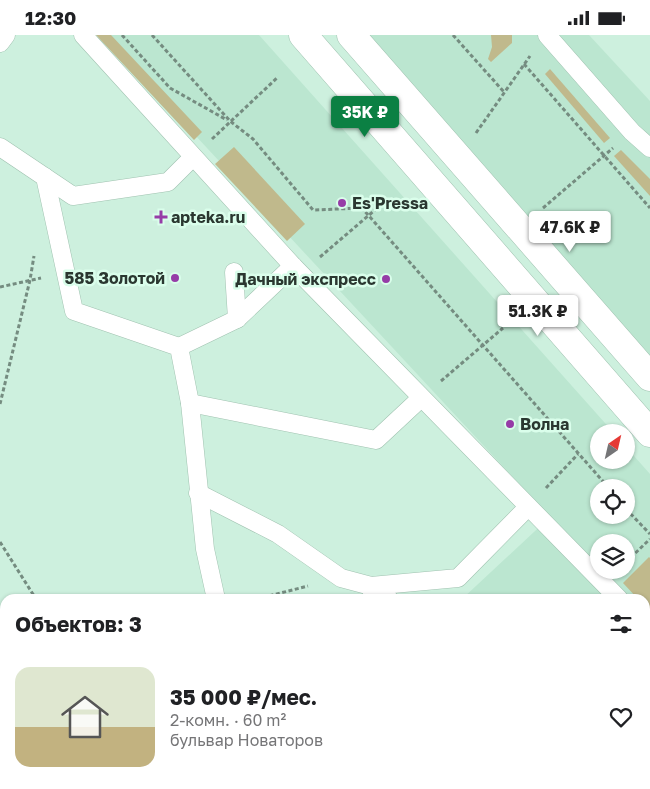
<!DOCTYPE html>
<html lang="ru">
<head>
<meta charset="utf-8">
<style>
  :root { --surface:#fff; --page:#f6f6f6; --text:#202124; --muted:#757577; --line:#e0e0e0; --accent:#0b8043 }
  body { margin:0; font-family:"Golos Text",sans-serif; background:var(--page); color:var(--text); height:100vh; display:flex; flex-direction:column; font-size:19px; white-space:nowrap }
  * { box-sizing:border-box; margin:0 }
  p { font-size:16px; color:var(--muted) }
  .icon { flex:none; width:28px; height:28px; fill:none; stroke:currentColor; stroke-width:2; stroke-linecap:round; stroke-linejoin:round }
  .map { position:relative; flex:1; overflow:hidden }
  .details { position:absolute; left:0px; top:559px; width:650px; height:196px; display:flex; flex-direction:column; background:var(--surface); border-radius:15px 15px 0 0; box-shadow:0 1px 4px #0004 }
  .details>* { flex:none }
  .needle { width:32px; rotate:34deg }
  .controls { position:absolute; left:590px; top:389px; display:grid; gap:10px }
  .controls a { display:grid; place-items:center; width:45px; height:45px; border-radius:50%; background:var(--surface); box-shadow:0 1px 4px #0004; font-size:25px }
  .price { position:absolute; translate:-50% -42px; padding:0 11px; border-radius:5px; background:#fff; color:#222; font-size:16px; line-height:32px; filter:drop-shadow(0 1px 2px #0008) }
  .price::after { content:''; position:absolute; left:50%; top:30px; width:15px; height:11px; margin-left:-8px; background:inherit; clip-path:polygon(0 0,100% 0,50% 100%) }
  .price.on { background:var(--accent); color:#fff }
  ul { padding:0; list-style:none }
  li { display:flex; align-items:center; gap:15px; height:125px; padding:0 15px }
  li+li { border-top:1px solid var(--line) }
  li span { display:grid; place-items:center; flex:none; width:140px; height:100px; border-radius:15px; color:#555 }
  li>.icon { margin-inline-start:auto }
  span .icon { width:60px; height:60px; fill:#fffc; stroke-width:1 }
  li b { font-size:21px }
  h2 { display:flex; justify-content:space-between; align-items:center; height:60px; padding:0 15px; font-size:21px }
  .status { display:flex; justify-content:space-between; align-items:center; height:35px; padding:0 25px; background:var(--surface); direction:ltr }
  .status svg { height:14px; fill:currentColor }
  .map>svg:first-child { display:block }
  .built { fill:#bbe6d0; fill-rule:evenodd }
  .green { fill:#c0b98c }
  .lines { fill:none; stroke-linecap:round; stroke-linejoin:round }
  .service-casing { stroke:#a0c2b0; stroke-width:19 }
  .tertiary-casing { stroke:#a0c2b0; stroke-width:29 }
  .path { stroke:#758c80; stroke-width:3; stroke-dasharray:4 2.5; stroke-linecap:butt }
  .service { stroke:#fff; stroke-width:18 }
  .tertiary { stroke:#fff; stroke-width:28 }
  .poi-dot { fill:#963ca7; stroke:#dafeeb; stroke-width:2 }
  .labels { text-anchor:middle; stroke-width:5; stroke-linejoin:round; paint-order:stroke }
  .poi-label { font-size:16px; font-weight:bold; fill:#2a3730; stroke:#dafeeb; text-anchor:start }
</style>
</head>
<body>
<div class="status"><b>12:30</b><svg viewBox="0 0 49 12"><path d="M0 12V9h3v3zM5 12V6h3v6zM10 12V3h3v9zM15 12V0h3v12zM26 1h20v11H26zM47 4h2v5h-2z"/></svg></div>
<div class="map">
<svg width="650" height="754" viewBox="0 0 650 754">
  <rect width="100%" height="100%" fill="#cdf0de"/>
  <g class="built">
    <path d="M 102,0 L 259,0 L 613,397 L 599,398 L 599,425 L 626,425 L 626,412 L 650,439 L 650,754 L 453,754 L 452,750 L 645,750 L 645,564 L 462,564 L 550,482 ZM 599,452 L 626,452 L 626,480 L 599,480 ZM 599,508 L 626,508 L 626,535 L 599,535 Z"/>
    <polygon points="362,0 589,0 650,66 650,326"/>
  </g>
  <g class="green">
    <polygon points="96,0 111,0 202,97 194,105"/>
    <polygon points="491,0 512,0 512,8 491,27 488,24 492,12"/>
    <polygon points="550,34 610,103 604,108 545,39"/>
    <polygon points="234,112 305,189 287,206 215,129"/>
    <polygon points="621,115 650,144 650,161 614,121"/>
    <polygon points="649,522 650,523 650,576 645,571 645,564 638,564 623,548"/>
    <polygon points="0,677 5,677 5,750 18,750 18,754 0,754"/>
  </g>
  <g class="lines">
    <g class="service-casing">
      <g id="service">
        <polyline points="83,0 293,231 619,564"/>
        <polyline points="547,0 632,97 650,113"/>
        <polyline points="0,8 6,0"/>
        <polyline points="0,112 73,161 168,147 193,122"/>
        <polyline points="45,142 74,276 179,312 190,368 205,514 216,564"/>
        <polyline points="237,284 293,231"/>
        <polyline points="179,312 237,284 234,237"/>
        <polyline points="190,368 376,405 421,363"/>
        <polyline points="198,458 278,499 341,543 371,551 458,543 528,472"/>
        <polyline points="373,564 371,551 389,564"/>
        <polyline points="645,592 650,597"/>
        <polyline points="402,750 403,754"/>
        <polyline points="509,750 510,754"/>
      </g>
    </g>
    <g class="tertiary-casing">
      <g id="tertiary">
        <polyline points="303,0 650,398"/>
        <polyline points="351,0 650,342"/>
      </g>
    </g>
    <g class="path">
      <polyline points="122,0 170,53 227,85"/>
      <polyline points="152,0 230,86 253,104 313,175 362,173 608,452"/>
      <polyline points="453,0 504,57"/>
      <polyline points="524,29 650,173"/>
      <polyline points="476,98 530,21"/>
      <polyline points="212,104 278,42"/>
      <polyline points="543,173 613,113"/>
      <polyline points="320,222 389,163"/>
      <polyline points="0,252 41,243"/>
      <polyline points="441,346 503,293"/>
      <polyline points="0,369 30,245 34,221"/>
      <polyline points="546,453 578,419"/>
      <polyline points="626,474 650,499"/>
      <polyline points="0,507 36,564"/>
      <polyline points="626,527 650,504"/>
      <polyline points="257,564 308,551"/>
      <polyline points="232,750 233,754"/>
      <polyline points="158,752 161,750"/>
    </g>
    <use href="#service" class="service"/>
    <use href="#tertiary" class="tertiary"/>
  </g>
  <g class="poi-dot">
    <circle cx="342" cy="168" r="5"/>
    <path d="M158.5 174.5h5v5h5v5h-5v5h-5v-5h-5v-5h5z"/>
    <circle cx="175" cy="243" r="5"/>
    <circle cx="386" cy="244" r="5"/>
    <circle cx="510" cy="389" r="5"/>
  </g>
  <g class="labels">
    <g class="poi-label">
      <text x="352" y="174">Es'Pressa</text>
      <text x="171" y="188">apteka.ru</text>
      <text x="165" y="249" text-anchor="end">585 Золотой</text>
      <text x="376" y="250" text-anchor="end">Дачный экспресс</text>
      <text x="520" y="395">Волна</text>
    </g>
  </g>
</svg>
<div class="controls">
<a><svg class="needle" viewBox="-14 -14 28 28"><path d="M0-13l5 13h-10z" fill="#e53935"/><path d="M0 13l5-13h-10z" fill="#757577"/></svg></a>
<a><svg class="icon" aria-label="locate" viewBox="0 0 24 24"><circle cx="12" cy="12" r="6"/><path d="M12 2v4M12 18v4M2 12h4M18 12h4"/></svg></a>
<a><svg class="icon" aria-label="layers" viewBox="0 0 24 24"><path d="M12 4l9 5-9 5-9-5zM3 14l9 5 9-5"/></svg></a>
</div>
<b class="price on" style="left:365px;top:103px">35K ₽</b>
<b class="price" style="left:570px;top:218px">47.6K ₽</b>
<b class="price" style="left:538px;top:302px">51.3K ₽</b>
<section class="details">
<h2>Объектов: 3<svg class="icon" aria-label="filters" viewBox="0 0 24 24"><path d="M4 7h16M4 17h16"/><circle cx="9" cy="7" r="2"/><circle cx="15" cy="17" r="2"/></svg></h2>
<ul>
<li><span style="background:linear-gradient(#dfe7d0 60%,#c2b280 0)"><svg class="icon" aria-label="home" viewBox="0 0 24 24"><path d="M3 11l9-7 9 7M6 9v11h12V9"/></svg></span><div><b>35 000 ₽/мес.</b><p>2-комн. · 60 m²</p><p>бульвар Новаторов</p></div><svg class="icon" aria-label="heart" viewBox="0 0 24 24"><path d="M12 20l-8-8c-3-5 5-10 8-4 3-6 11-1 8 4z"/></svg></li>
</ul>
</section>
</div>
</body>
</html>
